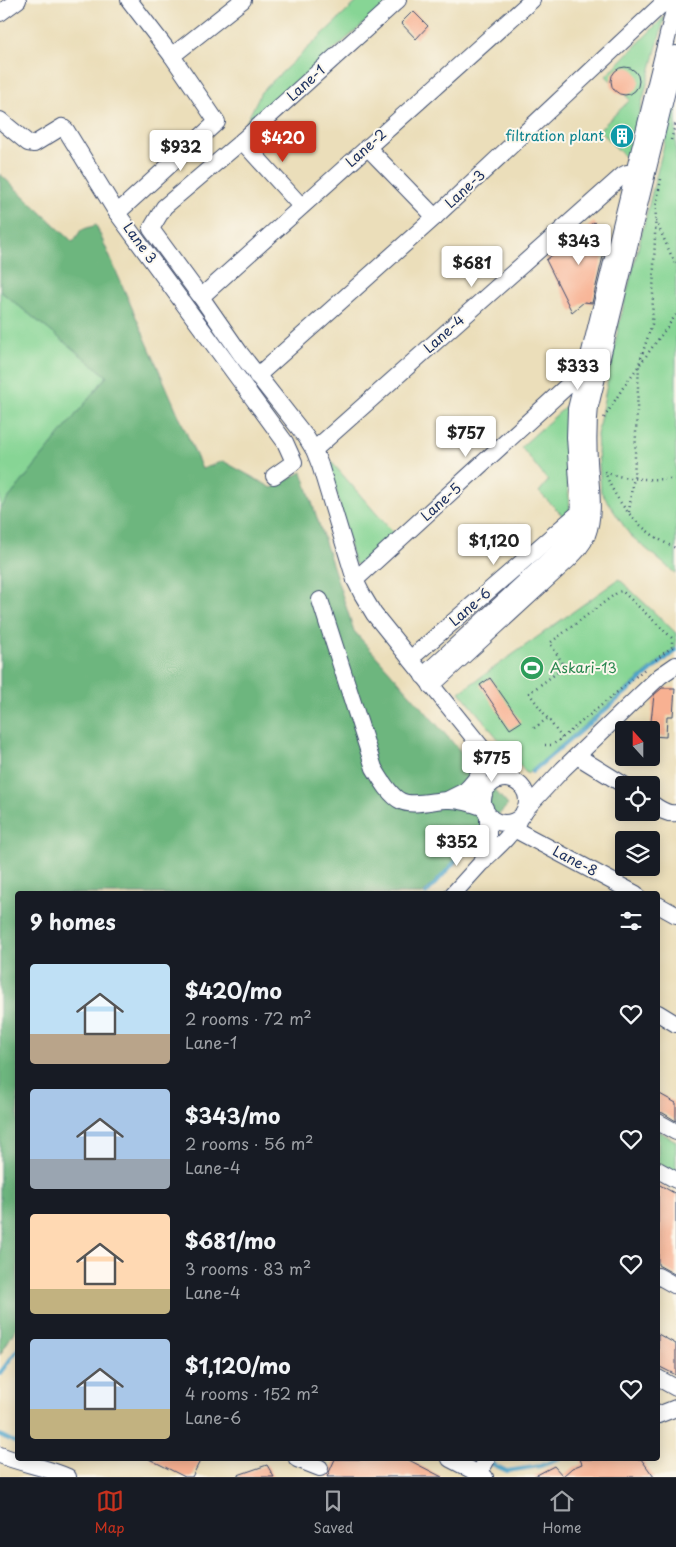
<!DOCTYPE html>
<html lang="en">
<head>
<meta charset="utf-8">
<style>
  :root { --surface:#171b24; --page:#20242c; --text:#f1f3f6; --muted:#9ea1a6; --line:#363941; --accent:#c8321e }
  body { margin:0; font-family:"Playpen Sans",sans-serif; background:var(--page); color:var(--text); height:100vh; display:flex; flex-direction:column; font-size:19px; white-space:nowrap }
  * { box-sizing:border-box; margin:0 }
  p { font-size:16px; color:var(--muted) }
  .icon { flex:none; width:28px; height:28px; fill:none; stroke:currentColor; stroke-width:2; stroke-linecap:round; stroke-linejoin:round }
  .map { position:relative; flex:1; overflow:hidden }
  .drawer { position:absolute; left:15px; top:891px; width:645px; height:570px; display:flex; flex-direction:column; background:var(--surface); border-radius:5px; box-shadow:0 2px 12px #0003 }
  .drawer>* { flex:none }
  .needle { width:32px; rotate:339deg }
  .controls { position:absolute; left:615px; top:721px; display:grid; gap:10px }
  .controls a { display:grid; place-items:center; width:45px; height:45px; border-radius:5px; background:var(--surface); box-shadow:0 2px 12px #0003; font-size:25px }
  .price { position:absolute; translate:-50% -42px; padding:0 11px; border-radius:5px; background:#fff; color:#222; font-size:16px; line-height:32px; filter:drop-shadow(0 1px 2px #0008) }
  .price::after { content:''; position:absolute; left:50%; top:30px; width:15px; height:11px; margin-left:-8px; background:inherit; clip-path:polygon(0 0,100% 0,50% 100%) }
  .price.active { background:var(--accent); color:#fff }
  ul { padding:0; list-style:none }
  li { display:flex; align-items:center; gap:15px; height:125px; padding:0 15px }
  li span { display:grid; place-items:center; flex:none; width:140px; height:100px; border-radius:5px; color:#555 }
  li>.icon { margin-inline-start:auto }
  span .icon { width:60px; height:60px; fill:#fffc; stroke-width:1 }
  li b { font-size:21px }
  h2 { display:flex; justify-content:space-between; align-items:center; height:60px; padding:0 15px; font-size:21px }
  .tab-bar { display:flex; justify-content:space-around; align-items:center; height:70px; border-top:1px solid var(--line); background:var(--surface); font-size:14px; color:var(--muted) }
  .tab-bar a { display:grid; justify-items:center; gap:2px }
  .tab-bar .active { color:var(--accent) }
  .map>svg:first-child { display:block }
  .green { fill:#87d595; stroke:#51827a }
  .forest { fill:#6db67e; stroke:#44726e }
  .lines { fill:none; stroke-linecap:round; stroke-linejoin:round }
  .stream { stroke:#4da4ca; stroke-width:4 }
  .building { fill:#f8b192 }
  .minor-casing { stroke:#3a496c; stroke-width:18 }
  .path { stroke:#3a496c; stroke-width:2.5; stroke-dasharray:1 4; stroke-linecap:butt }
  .minor { stroke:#fff; stroke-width:16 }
  .labels { text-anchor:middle; stroke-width:4; stroke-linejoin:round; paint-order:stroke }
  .street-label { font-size:14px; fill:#1b2f5e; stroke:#fbf7ec }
  .culture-label { font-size:14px; fill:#0d838f; stroke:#fbf7ec; text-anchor:end }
  .leisure-label { font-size:14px; fill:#27864d; stroke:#fbf7ec; text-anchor:start }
</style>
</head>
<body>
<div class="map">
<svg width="676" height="1477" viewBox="0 0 676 1477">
  <rect width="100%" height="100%" fill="#fbf7ec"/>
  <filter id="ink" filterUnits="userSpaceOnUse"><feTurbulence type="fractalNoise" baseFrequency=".02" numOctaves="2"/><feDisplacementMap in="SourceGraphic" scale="10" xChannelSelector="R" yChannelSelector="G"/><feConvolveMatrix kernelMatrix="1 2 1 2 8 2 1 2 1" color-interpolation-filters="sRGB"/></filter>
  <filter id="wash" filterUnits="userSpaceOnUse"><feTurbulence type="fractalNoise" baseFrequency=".0096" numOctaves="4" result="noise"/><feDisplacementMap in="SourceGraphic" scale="20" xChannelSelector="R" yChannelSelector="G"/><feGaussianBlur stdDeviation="1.12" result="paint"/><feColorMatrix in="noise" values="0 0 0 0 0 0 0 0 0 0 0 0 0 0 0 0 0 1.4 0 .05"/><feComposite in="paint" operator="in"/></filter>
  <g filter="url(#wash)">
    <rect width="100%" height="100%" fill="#ebdeba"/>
    <g class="green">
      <polygon points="359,0 391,0 243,129 261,92"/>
      <polygon points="665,16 627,159 599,130 630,100 606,76"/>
      <polygon points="676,97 676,574 630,535 601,492 597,435 619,324"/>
      <polygon points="0,291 107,376 0,509"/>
      <polygon points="572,401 568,424 566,465 570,508 568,515 564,517 539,492 548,481 521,447"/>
      <polygon points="328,458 395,535 361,566 354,563"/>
      <polygon points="619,579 676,633 676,647 527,774 460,692"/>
      <polygon points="658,1131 676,1141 676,1174 658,1163"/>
    </g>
    <polygon class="forest" points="0,174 73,242 81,230 96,225 202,469 223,461 272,488 302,472 354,631 508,805 423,894 18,894 18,1325 0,1355 0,509 107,376 0,291"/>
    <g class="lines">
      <g class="stream">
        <polyline points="532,772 676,650"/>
        <polyline points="426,894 469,846"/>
        <polyline points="0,1373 18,1349"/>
        <polyline points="658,1424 676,1417"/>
        <polyline points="0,1435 18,1444"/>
        <polyline points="490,1463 507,1471 540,1466 559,1459"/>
      </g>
    </g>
    <g id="blocks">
      <g class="building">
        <polygon points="413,11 428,26 416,39 401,23"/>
        <circle cx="625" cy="81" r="14"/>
        <polygon points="622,125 633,136 621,147 611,136"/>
        <polygon points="594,222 604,238 607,239 592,303 584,302 572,312 546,260"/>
        <polygon points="490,678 521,722 510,729 480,685"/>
        <polygon points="662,688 675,688 673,716 667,716 666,737 651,736 651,721 654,695"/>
        <polygon points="658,1093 676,1103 676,1121 663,1113 658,1112"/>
        <polygon points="658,1184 676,1194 676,1275 658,1265"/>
        <polygon points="658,1334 676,1344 676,1375 658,1366"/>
        <polygon points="149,1459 201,1459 192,1477 185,1477"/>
        <polygon points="335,1459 407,1459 442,1477 327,1477"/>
        <polygon points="580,1459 641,1459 654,1477 533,1477 554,1466 563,1476 572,1468 582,1464"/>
        <polygon points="267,1465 274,1477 238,1477 238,1475"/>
      </g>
    </g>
  </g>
  <g filter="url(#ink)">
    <use href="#blocks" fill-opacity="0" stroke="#3a496c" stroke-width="1"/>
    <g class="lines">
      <g class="minor-casing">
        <g id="minor">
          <polyline points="129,0 172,56 217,122 117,213 285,442 294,462 274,476"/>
          <polyline points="398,0 242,141 164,207 151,229 201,297 240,353 306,437 314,450 320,465 355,580 362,594 374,614 507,779"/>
          <polyline points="0,13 18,0"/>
          <polyline points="172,56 243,0"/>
          <polyline points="0,120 28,143 34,144 62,127 66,130 117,213"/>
          <polyline points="242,141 301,206"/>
          <polyline points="367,147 435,217"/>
          <polyline points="201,297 532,0"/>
          <polyline points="257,376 435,217 659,7 669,0"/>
          <polyline points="314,450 623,175 627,173 640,173"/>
          <polyline points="355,580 566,387 576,379 589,373"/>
          <path d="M 320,600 L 374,768 C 380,778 390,796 401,801 C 412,807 435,800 447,800 C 460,799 472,803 485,808"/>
          <polyline points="417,653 582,510"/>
          <polyline points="423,676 568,542 577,529 580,512 575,437 576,409 676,2"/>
          <path d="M 431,686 L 568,560 C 575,553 583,545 587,535 C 596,512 590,485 589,461 C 588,443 588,425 590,406 L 676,54"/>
          <polyline points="577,756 624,785"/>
          <circle cx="505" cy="801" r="22"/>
          <path d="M 465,791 C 478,778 481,772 487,755"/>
          <polyline points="449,799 465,791 490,785"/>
          <path d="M 651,803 C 658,808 667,815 676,813"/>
          <polyline points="524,811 563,769 660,676 676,665"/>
          <polyline points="514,829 636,894"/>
          <polyline points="484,861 488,842 488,814"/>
          <path d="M 453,894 C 463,883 473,872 482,862 C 495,849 510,838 518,821"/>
          <polyline points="658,905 676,915"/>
          <polyline points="658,1013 676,1024"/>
          <polyline points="658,1122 676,1132"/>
          <polyline points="658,1170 676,1180"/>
          <polyline points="658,1276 676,1286"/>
          <polyline points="658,1378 676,1388"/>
          <polyline points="658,1415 676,1408"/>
          <path d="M 0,1455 C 22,1464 46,1467 68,1477"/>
          <polyline points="297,1459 320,1468"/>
          <polyline points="450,1459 485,1477"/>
          <polyline points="479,1474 487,1459"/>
        </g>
      </g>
      <g class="path">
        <polyline points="671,140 676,122"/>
        <polyline points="656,221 676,266"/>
        <polyline points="604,418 624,386 676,315"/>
        <path d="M 605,471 C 615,504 644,535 676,548"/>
        <path d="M 605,472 C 628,481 651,479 676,479"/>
        <polyline points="629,512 632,486 634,479 639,364 652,324 656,206 661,179"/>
        <polyline points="534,728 547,719"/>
        <polyline points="562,738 529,693 565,667 550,643 618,592 622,591 672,638 672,647 654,661"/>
        <polyline points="545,745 552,745 562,738 646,668"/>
      </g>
      <use href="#minor" class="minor"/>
    </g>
  </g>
  <defs>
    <g id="building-disc" transform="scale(1.25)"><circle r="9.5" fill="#0f9aa8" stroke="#fbf7ec"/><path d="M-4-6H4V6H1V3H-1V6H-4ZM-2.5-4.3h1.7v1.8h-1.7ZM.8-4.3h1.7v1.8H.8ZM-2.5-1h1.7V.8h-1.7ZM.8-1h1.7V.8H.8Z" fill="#fff"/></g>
    <g id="stadium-disc" transform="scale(1.25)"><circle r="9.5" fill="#2e9e5b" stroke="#fbf7ec"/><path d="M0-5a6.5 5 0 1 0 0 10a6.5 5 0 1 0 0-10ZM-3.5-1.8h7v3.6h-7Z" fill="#fff"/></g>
  </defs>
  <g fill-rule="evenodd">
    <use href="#building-disc" x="622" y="136"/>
    <use href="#stadium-disc" x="532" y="668"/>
  </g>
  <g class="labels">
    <g class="street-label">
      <text transform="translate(306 83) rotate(-42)" y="5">Lane-1</text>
      <text transform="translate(366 148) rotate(-42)" y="5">Lane-2</text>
      <text transform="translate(465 189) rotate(-43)" y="5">Lane-3</text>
      <text transform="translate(140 243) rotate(54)" y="5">Lane 3</text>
      <text transform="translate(444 334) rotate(-42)" y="5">Lane-4</text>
      <text transform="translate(441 502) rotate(-42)" y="5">Lane-5</text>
      <text transform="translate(470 607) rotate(-41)" y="5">Lane-6</text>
      <text transform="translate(575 861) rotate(28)" y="5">Lane-8</text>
    </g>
    <g class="culture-label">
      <text x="604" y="141">filtration plant</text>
    </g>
    <g class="leisure-label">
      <text x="550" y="673">Askari-13</text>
    </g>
  </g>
</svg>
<div class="controls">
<a><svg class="needle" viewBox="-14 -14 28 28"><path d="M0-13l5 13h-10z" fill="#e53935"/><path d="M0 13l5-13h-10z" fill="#9ea1a6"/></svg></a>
<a><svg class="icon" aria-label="locate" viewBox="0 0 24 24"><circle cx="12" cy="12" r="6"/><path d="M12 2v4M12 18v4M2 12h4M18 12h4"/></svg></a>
<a><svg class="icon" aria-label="layers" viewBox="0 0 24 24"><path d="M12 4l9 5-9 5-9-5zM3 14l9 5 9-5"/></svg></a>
</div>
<b class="price active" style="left:283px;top:163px">$420</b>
<b class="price" style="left:181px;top:172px">$932</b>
<b class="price" style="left:579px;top:266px">$343</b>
<b class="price" style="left:472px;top:288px">$681</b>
<b class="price" style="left:578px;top:391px">$333</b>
<b class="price" style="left:466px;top:458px">$757</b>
<b class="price" style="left:494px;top:566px">$1,120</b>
<b class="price" style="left:492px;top:783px">$775</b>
<b class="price" style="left:457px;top:867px">$352</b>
<section class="drawer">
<h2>9 homes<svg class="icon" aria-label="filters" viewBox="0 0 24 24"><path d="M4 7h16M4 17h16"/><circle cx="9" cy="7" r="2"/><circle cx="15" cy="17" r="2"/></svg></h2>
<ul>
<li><span style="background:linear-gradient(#bfe0f5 70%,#b9a48a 0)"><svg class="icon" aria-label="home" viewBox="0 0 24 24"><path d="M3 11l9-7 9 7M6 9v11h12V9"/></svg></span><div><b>$420/mo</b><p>2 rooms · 72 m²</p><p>Lane-1</p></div><svg class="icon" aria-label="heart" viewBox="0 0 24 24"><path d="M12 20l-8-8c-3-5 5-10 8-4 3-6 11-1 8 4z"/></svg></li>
<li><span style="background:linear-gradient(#a9c7e8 70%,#9aa5b1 0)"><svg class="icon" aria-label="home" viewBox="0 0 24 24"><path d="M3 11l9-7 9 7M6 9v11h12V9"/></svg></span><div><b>$343/mo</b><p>2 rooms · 56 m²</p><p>Lane-4</p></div><svg class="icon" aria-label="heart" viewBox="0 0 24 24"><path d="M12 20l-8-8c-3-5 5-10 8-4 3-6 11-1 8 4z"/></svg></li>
<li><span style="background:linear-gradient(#ffd9b3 75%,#c2b280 0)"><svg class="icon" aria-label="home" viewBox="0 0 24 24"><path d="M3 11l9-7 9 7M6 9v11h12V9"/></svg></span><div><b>$681/mo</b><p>3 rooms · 83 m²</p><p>Lane-4</p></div><svg class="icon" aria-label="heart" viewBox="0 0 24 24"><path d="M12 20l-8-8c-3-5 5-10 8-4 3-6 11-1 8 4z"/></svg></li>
<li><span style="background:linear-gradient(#a9c7e8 70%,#c2b280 0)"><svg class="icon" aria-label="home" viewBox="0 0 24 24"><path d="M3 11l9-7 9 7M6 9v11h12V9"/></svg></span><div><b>$1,120/mo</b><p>4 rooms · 152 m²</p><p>Lane-6</p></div><svg class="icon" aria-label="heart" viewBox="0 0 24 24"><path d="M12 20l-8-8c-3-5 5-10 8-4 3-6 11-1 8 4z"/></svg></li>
</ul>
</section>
</div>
<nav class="tab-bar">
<a class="active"><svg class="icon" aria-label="map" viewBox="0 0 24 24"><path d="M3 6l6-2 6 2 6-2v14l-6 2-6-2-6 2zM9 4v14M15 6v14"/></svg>Map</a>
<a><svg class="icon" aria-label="saved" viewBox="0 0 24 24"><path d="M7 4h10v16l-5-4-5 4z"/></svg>Saved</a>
<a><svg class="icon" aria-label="home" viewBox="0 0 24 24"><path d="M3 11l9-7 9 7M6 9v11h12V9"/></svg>Home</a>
</nav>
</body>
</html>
